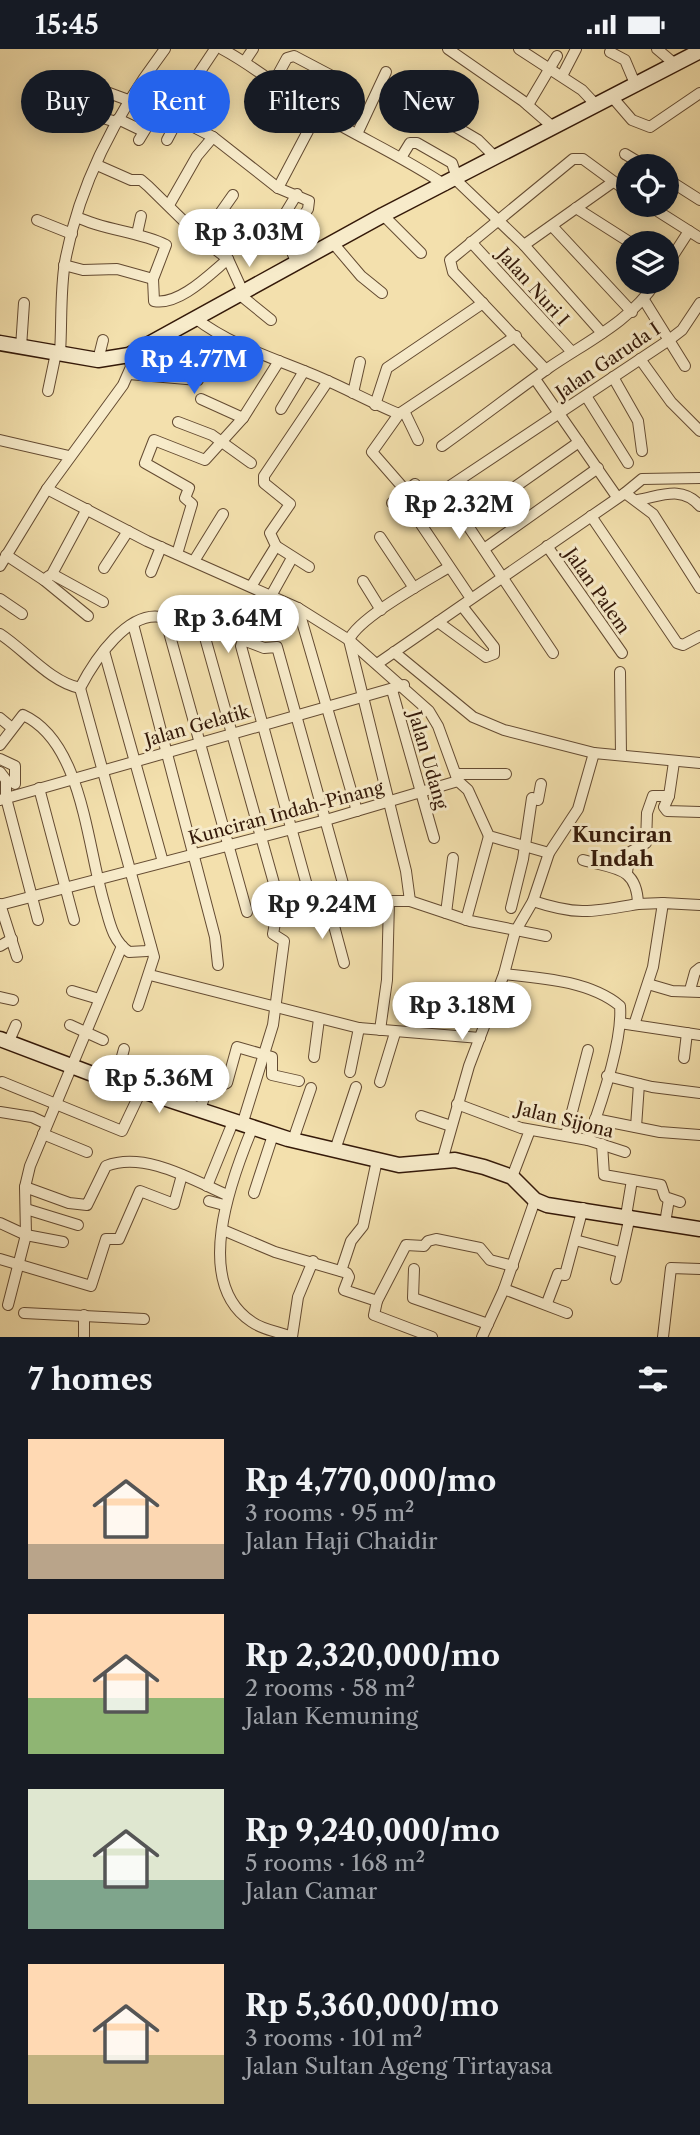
<!DOCTYPE html>
<html lang="en">
<head>
<meta charset="utf-8">
<style>
  :root { --surface:#171b24; --page:#242831; --text:#f1f3f6; --muted:#9ea1a6; --accent:#2563eb }
  body { margin:0; font-family:"Libre Caslon Text",serif; background:var(--page); color:var(--text); height:100vh; display:flex; flex-direction:column; font-size:26px; white-space:nowrap }
  * { box-sizing:border-box; margin:0 }
  p { font-size:23px; color:var(--muted) }
  .icon { flex:none; width:38px; height:38px; fill:none; stroke:currentColor; stroke-width:2; stroke-linecap:round; stroke-linejoin:round }
  .map { position:relative; height:1288px; overflow:hidden }
  .sheet { display:flex; flex-direction:column; background:var(--surface); flex:1 }
  .sheet>* { flex:none }
  .hud { position:absolute; left:21px; top:21px; width:658px; height:63px; display:flex; gap:14px }
  .buttons { position:absolute; left:616px; top:105px; display:grid; gap:14px }
  .buttons a { display:grid; place-items:center; width:63px; height:63px; border-radius:50%; background:var(--surface); box-shadow:0 4px 18px #0003; font-size:35px }
  .price { position:absolute; translate:-50% -60px; padding:0 16px; border-radius:24px; background:#fff; color:#222; font-size:23px; line-height:46px; filter:drop-shadow(0 2px 4px #0008) }
  .price::after { content:''; position:absolute; left:50%; top:42px; width:21px; height:16px; margin-left:-10px; background:inherit; clip-path:polygon(0 0,100% 0,50% 100%) }
  .price.selected { background:var(--accent); color:#fff }
  ul { padding:0; list-style:none }
  li { display:flex; align-items:center; gap:21px; height:175px; padding:0 28px }
  li span { display:grid; place-items:center; flex:none; width:196px; height:140px; border-radius:0px; color:#555 }
  li>.icon { margin-inline-start:auto }
  span .icon { width:84px; height:84px; fill:#fffc; stroke-width:1 }
  li b { font-size:30px }
  h2 { display:flex; justify-content:space-between; align-items:center; height:84px; padding:0 28px; font-size:30px }
  .tag { padding:0 24px; border-radius:32px; background:var(--surface); box-shadow:0 4px 18px #0003; font-size:24px; line-height:63px }
  .tag.selected { background:var(--accent); color:#fff }
  .status { display:flex; justify-content:space-between; align-items:center; height:49px; padding:0 35px; background:var(--surface); direction:ltr }
  .status svg { height:19px; fill:currentColor }
  .map>svg:first-child { display:block }
  .lines { fill:none; stroke-linecap:round; stroke-linejoin:round }
  .street-casing { stroke:#644b32; stroke-width:12 }
  .secondary-casing { stroke:#341909; stroke-width:17 }
  .street { stroke:#f7ebca; stroke-width:10 }
  .secondary { stroke:#f7ebca; stroke-width:14 }
  .labels { text-anchor:middle; stroke-width:6; stroke-linejoin:round; paint-order:stroke }
  .street-label { font-size:18px; fill:#341909; stroke:#f7ebca }
  .quarter-label { font-size:21px; font-weight:bold; fill:#341909; stroke:#f7ebca }
</style>
</head>
<body>
<div class="status"><b>15:45</b><svg viewBox="0 0 49 12"><path d="M0 12V9h3v3zM5 12V6h3v6zM10 12V3h3v9zM15 12V0h3v12zM26 1h20v11H26zM47 4h2v5h-2z"/></svg></div>
<div class="map">
<svg width="700" height="1288" viewBox="0 0 700 1288">
  <rect width="100%" height="100%" fill="#f3e0ad"/>
  <filter id="stains"><feTurbulence type="fractalNoise" baseFrequency=".00286" numOctaves="4"/><feColorMatrix values="0 0 0 0 .2 0 0 0 0 .09 0 0 0 0 .02 0 0 0 .5 -.17"/></filter>
  <radialGradient id="worn" r=".72"><stop offset=".6" stop-color="#630" stop-opacity="0"/><stop offset="1" stop-color="#630" stop-opacity=".3"/></radialGradient>
  <g class="lines">
    <g class="street-casing">
      <g id="street">
        <path d="M 222,0 C 256,18 284,43 317,63 C 360,89 402,107 445,136"/>
        <polyline points="448,0 523,52 554,79"/>
        <polyline points="519,0 582,41 597,57"/>
        <polyline points="657,0 676,16"/>
        <polyline points="610,3 625,11 636,37"/>
        <polyline points="245,12 253,0"/>
        <polyline points="562,27 576,0"/>
        <polyline points="275,31 287,9 294,7 351,37 353,43 337,74"/>
        <polyline points="90,37 128,51"/>
        <polyline points="407,49 478,91 496,109"/>
        <polyline points="613,49 632,71 650,78 700,44"/>
        <polyline points="45,51 116,73"/>
        <polyline points="528,56 557,7"/>
        <polyline points="169,69 215,0"/>
        <polyline points="118,70 143,82"/>
        <polyline points="357,85 386,23"/>
        <polyline points="139,91 156,63 180,76 182,72 213,88 278,139 309,152 308,160 287,191 297,215"/>
        <polyline points="167,91 176,74"/>
        <polyline points="625,105 645,117"/>
        <polyline points="402,107 410,94 417,94 452,114 457,129"/>
        <polyline points="97,116 131,131 141,131 148,137 202,190 228,210 243,243"/>
        <polyline points="455,130 524,196 602,284"/>
        <polyline points="667,130 700,151"/>
        <polyline points="278,139 318,63"/>
        <polyline points="169,156 197,107 213,88"/>
        <polyline points="648,156 700,189"/>
        <polyline points="576,159 631,194"/>
        <polyline points="383,166 421,204"/>
        <path d="M 77,168 C 106,182 138,182 166,196 L 153,230 L 154,252 C 179,257 210,225 228,210"/>
        <polyline points="37,171 72,185"/>
        <polyline points="552,177 632,263"/>
        <polyline points="294,180 283,168 297,145"/>
        <polyline points="137,185 141,167"/>
        <polyline points="202,190 233,146"/>
        <polyline points="471,193 572,303"/>
        <polyline points="333,194 361,227 382,244"/>
        <polyline points="524,196 613,133"/>
        <polyline points="64,216 83,221 117,220 153,230"/>
        <polyline points="667,216 689,182"/>
        <polyline points="239,245 271,271"/>
        <polyline points="644,251 685,317"/>
        <path d="M 195,269 C 233,298 277,310 321,329 C 347,340 372,354 399,365 L 516,287"/>
        <polyline points="21,298 24,254"/>
        <path d="M 60,304 C 62,275 60,242 65,213 C 79,135 118,62 165,0"/>
        <polyline points="640,310 671,353 700,382"/>
        <polyline points="98,311 103,291"/>
        <polyline points="546,321 453,223 450,211 573,110 583,110 628,143"/>
        <polyline points="129,325 198,331 220,288"/>
        <polyline points="613,328 638,372 642,402"/>
        <polyline points="535,330 617,448"/>
        <polyline points="48,342 56,304"/>
        <polyline points="353,344 360,313"/>
        <polyline points="586,347 628,414"/>
        <polyline points="201,350 243,369"/>
        <polyline points="375,356 387,319 483,254"/>
        <polyline points="281,360 304,322"/>
        <polyline points="405,364 418,391"/>
        <polyline points="399,365 372,403 406,442"/>
        <polyline points="178,373 212,386 251,414"/>
        <polyline points="0,391 69,407"/>
        <path d="M 442,397 C 477,372 512,345 547,320 C 586,293 630,273 656,233"/>
        <polyline points="47,440 147,492 298,559 349,591 429,662 438,677 458,732"/>
        <polyline points="625,444 642,430 700,429"/>
        <path d="M 638,451 C 661,447 682,436 700,457"/>
        <polyline points="392,454 415,435"/>
        <polyline points="410,459 470,548"/>
        <polyline points="87,460 52,525 103,553"/>
        <polyline points="591,467 677,594 683,596 700,587"/>
        <polyline points="465,473 579,393"/>
        <polyline points="380,488 414,539"/>
        <polyline points="276,497 309,518"/>
        <polyline points="547,497 622,604"/>
        <polyline points="484,500 598,419"/>
        <polyline points="177,505 192,455 185,449 189,439 145,414 154,391 205,411 243,369 279,312"/>
        <polyline points="6,506 44,531 49,527"/>
        <polyline points="194,512 223,465"/>
        <polyline points="0,517 47,440 123,336 131,318 129,306"/>
        <polyline points="104,519 128,482"/>
        <polyline points="151,523 161,498"/>
        <polyline points="44,531 88,567"/>
        <polyline points="363,532 381,561"/>
        <polyline points="252,536 276,497 270,484 290,455 264,434 264,427 328,332"/>
        <polyline points="272,545 292,509"/>
        <polyline points="0,550 22,565"/>
        <polyline points="298,559 357,762"/>
        <polyline points="438,573 486,608 494,605 494,598 462,557"/>
        <polyline points="133,575 215,888 218,916"/>
        <path d="M 0,585 C 25,601 50,633 80,639"/>
        <polyline points="204,585 279,852 314,862 377,852 410,852 470,872 546,887"/>
        <polyline points="104,602 163,813"/>
        <polyline points="394,603 473,668 504,681 594,704 700,714"/>
        <polyline points="553,604 444,441 669,291 682,281 700,254"/>
        <polyline points="377,615 625,444 653,465 700,539"/>
        <polyline points="620,623 621,706"/>
        <path d="M 80,639 C 94,612 129,558 165,569 L 247,863"/>
        <polyline points="80,639 154,908 138,957"/>
        <polyline points="392,641 434,789"/>
        <polyline points="0,669 12,679"/>
        <path d="M 0,696 L 23,666 C 83,693 87,799 105,857 C 110,875 113,892 129,903 L 147,902 L 151,898"/>
        <polyline points="0,710 15,717 15,735"/>
        <polyline points="0,723 6,731 6,749 38,871"/>
        <polyline points="456,725 506,725"/>
        <polyline points="39,739 74,871"/>
        <polyline points="669,747 674,713"/>
        <polyline points="0,751 404,636"/>
        <polyline points="627,823 630,803 646,794 647,764 653,747 669,747 664,758 667,762 700,763"/>
        <path d="M 410,852 L 406,822 L 349,591 C 358,569 426,532 449,518"/>
        <path d="M 533,852 C 578,867 592,863 638,855 C 637,817 614,820 583,811"/>
        <polyline points="0,855 17,908"/>
        <polyline points="638,855 663,854"/>
        <polyline points="0,856 326,771 458,732 468,741 489,787 549,804"/>
        <polyline points="511,859 523,810 532,749 538,751 541,735"/>
        <polyline points="314,862 241,597 243,591 264,599 277,598 349,856"/>
        <polyline points="330,862 344,914"/>
        <polyline points="446,864 453,809"/>
        <polyline points="466,871 489,787"/>
        <polyline points="0,897 12,890"/>
        <path d="M 504,925 C 542,929 590,932 620,957 C 623,991 600,1058 588,1091"/>
        <polyline points="150,926 359,979 480,989"/>
        <polyline points="648,935 672,942 700,943"/>
        <polyline points="690,941 695,923 700,919"/>
        <polyline points="72,942 99,950"/>
        <polyline points="0,948 13,951"/>
        <polyline points="620,974 700,986"/>
        <polyline points="70,976 103,991"/>
        <polyline points="634,976 653,918 663,854 700,856"/>
        <polyline points="380,981 387,931 389,852"/>
        <polyline points="9,992 16,976"/>
        <polyline points="314,1008 319,970"/>
        <polyline points="684,1009 687,984"/>
        <polyline points="350,1023 359,979"/>
        <polyline points="607,1027 652,1038 700,1044"/>
        <polyline points="2,1033 122,1082 141,1042"/>
        <polyline points="115,1033 124,1000"/>
        <polyline points="380,1033 395,984"/>
        <polyline points="457,1055 521,1079 588,1091 625,1103"/>
        <polyline points="200,1060 210,1032 221,1036 227,1034 237,998 272,1008 272,1026 299,1032"/>
        <polyline points="0,1063 32,1068 47,1075"/>
        <polyline points="421,1067 451,1077"/>
        <polyline points="595,1070 660,1083 700,1086"/>
        <polyline points="242,1076 273,976 284,892 273,885 279,852"/>
        <polyline points="636,1078 639,1035"/>
        <path d="M 252,1080 C 231,1131 192,1234 252,1273 C 263,1281 280,1283 292,1288"/>
        <polyline points="43,1085 87,1103"/>
        <polyline points="566,1086 588,1001"/>
        <polyline points="293,1091 311,1039"/>
        <polyline points="602,1095 604,1126 661,1136 665,1148 680,1153"/>
        <polyline points="335,1101 356,1038"/>
        <polyline points="442,1112 469,1017 504,925 515,883 533,852 549,804 578,760 594,704"/>
        <polyline points="512,1128 530,1081"/>
        <polyline points="207,1137 233,1073"/>
        <path d="M 25,1138 L 69,1154 L 87,1156 L 106,1117 C 144,1102 191,1130 227,1146"/>
        <polyline points="254,1144 273,1086"/>
        <polyline points="209,1152 224,1156"/>
        <polyline points="26,1160 78,1176"/>
        <polyline points="626,1167 632,1131"/>
        <polyline points="0,1174 26,1186 63,1193"/>
        <polyline points="665,1174 669,1150"/>
        <polyline points="223,1181 275,1203 347,1224 349,1228 344,1241 377,1252 374,1266 432,1288"/>
        <polyline points="575,1191 620,1203"/>
        <polyline points="0,1210 91,1237 106,1190 119,1190 140,1142 174,1155 182,1126"/>
        <polyline points="414,1220 413,1249 488,1275"/>
        <polyline points="341,1222 351,1192 363,1177 377,1111"/>
        <polyline points="616,1230 630,1167"/>
        <polyline points="504,1240 567,1264"/>
        <polyline points="377,1252 406,1196 424,1197 428,1192 436,1190 480,1199 490,1211 513,1217"/>
        <polyline points="547,1254 558,1225 565,1226 583,1159"/>
        <polyline points="8,1256 26,1186 25,1138 30,1117 122,897"/>
        <polyline points="24,1264 144,1270"/>
        <polyline points="84,1266 84,1288"/>
        <polyline points="292,1288 298,1248 313,1212"/>
        <polyline points="482,1288 504,1240 535,1151"/>
        <polyline points="663,1288 671,1219 700,1220"/>
      </g>
    </g>
    <g class="secondary-casing">
      <g id="secondary">
        <polyline points="0,294 98,311 129,306 383,166 700,2"/>
        <polyline points="0,990 103,1029 288,1090 399,1116 455,1111 484,1118 512,1128 535,1151 547,1156 700,1180"/>
      </g>
    </g>
    <use href="#street" class="street"/>
    <use href="#secondary" class="secondary"/>
  </g>
  <g class="labels">
    <g class="street-label">
      <text transform="translate(533 238) rotate(48)" y="6">Jalan Nuri I</text>
      <text transform="translate(608 312) rotate(-34)" y="6">Jalan Garuda I</text>
      <text transform="translate(597 542) rotate(55)" y="6">Jalan Palem</text>
      <text transform="translate(197 677) rotate(-16)" y="6">Jalan Gelatik</text>
      <text transform="translate(428 711) rotate(74)" y="6">Jalan Udang</text>
      <text transform="translate(286 764) rotate(-15)" y="6">Kunciran Indah-Pinang</text>
      <text transform="translate(565 1071) rotate(14)" y="6">Jalan Sijona</text>
    </g>
    <g class="quarter-label">
      <text x="622" y="793">Kunciran<tspan x="622" dy="24">Indah</tspan></text>
    </g>
  </g>
  <rect width="100%" height="100%" filter="url(#stains)"/>
  <rect width="100%" height="100%" fill="url(#worn)"/>
</svg>
<div class="buttons">
<a><svg class="icon" aria-label="locate" viewBox="0 0 24 24"><circle cx="12" cy="12" r="6"/><path d="M12 2v4M12 18v4M2 12h4M18 12h4"/></svg></a>
<a><svg class="icon" aria-label="layers" viewBox="0 0 24 24"><path d="M12 4l9 5-9 5-9-5zM3 14l9 5 9-5"/></svg></a>
</div>
<b class="price" style="left:249px;top:220px">Rp 3.03M</b>
<b class="price selected" style="left:194px;top:347px">Rp 4.77M</b>
<b class="price" style="left:459px;top:492px">Rp 2.32M</b>
<b class="price" style="left:228px;top:606px">Rp 3.64M</b>
<b class="price" style="left:322px;top:892px">Rp 9.24M</b>
<b class="price" style="left:462px;top:993px">Rp 3.18M</b>
<b class="price" style="left:159px;top:1066px">Rp 5.36M</b>
<div class="hud">
<a class="tag">Buy</a>
<a class="tag selected">Rent</a>
<a class="tag">Filters</a>
<a class="tag">New</a>
</div>
</div>
<section class="sheet">
<h2>7 homes<svg class="icon" aria-label="filters" viewBox="0 0 24 24"><path d="M4 7h16M4 17h16"/><circle cx="9" cy="7" r="2"/><circle cx="15" cy="17" r="2"/></svg></h2>
<ul>
<li><span style="background:linear-gradient(#ffd9b3 75%,#b9a48a 0)"><svg class="icon" aria-label="home" viewBox="0 0 24 24"><path d="M3 11l9-7 9 7M6 9v11h12V9"/></svg></span><div><b>Rp 4,770,000/mo</b><p>3 rooms · 95 m²</p><p>Jalan Haji Chaidir</p></div></li>
<li><span style="background:linear-gradient(#ffd9b3 60%,#8fb573 0)"><svg class="icon" aria-label="home" viewBox="0 0 24 24"><path d="M3 11l9-7 9 7M6 9v11h12V9"/></svg></span><div><b>Rp 2,320,000/mo</b><p>2 rooms · 58 m²</p><p>Jalan Kemuning</p></div></li>
<li><span style="background:linear-gradient(#dfe7d0 65%,#7fa58c 0)"><svg class="icon" aria-label="home" viewBox="0 0 24 24"><path d="M3 11l9-7 9 7M6 9v11h12V9"/></svg></span><div><b>Rp 9,240,000/mo</b><p>5 rooms · 168 m²</p><p>Jalan Camar</p></div></li>
<li><span style="background:linear-gradient(#ffd9b3 65%,#c2b280 0)"><svg class="icon" aria-label="home" viewBox="0 0 24 24"><path d="M3 11l9-7 9 7M6 9v11h12V9"/></svg></span><div><b>Rp 5,360,000/mo</b><p>3 rooms · 101 m²</p><p>Jalan Sultan Ageng Tirtayasa</p></div></li>
</ul>
</section>
</body>
</html>
